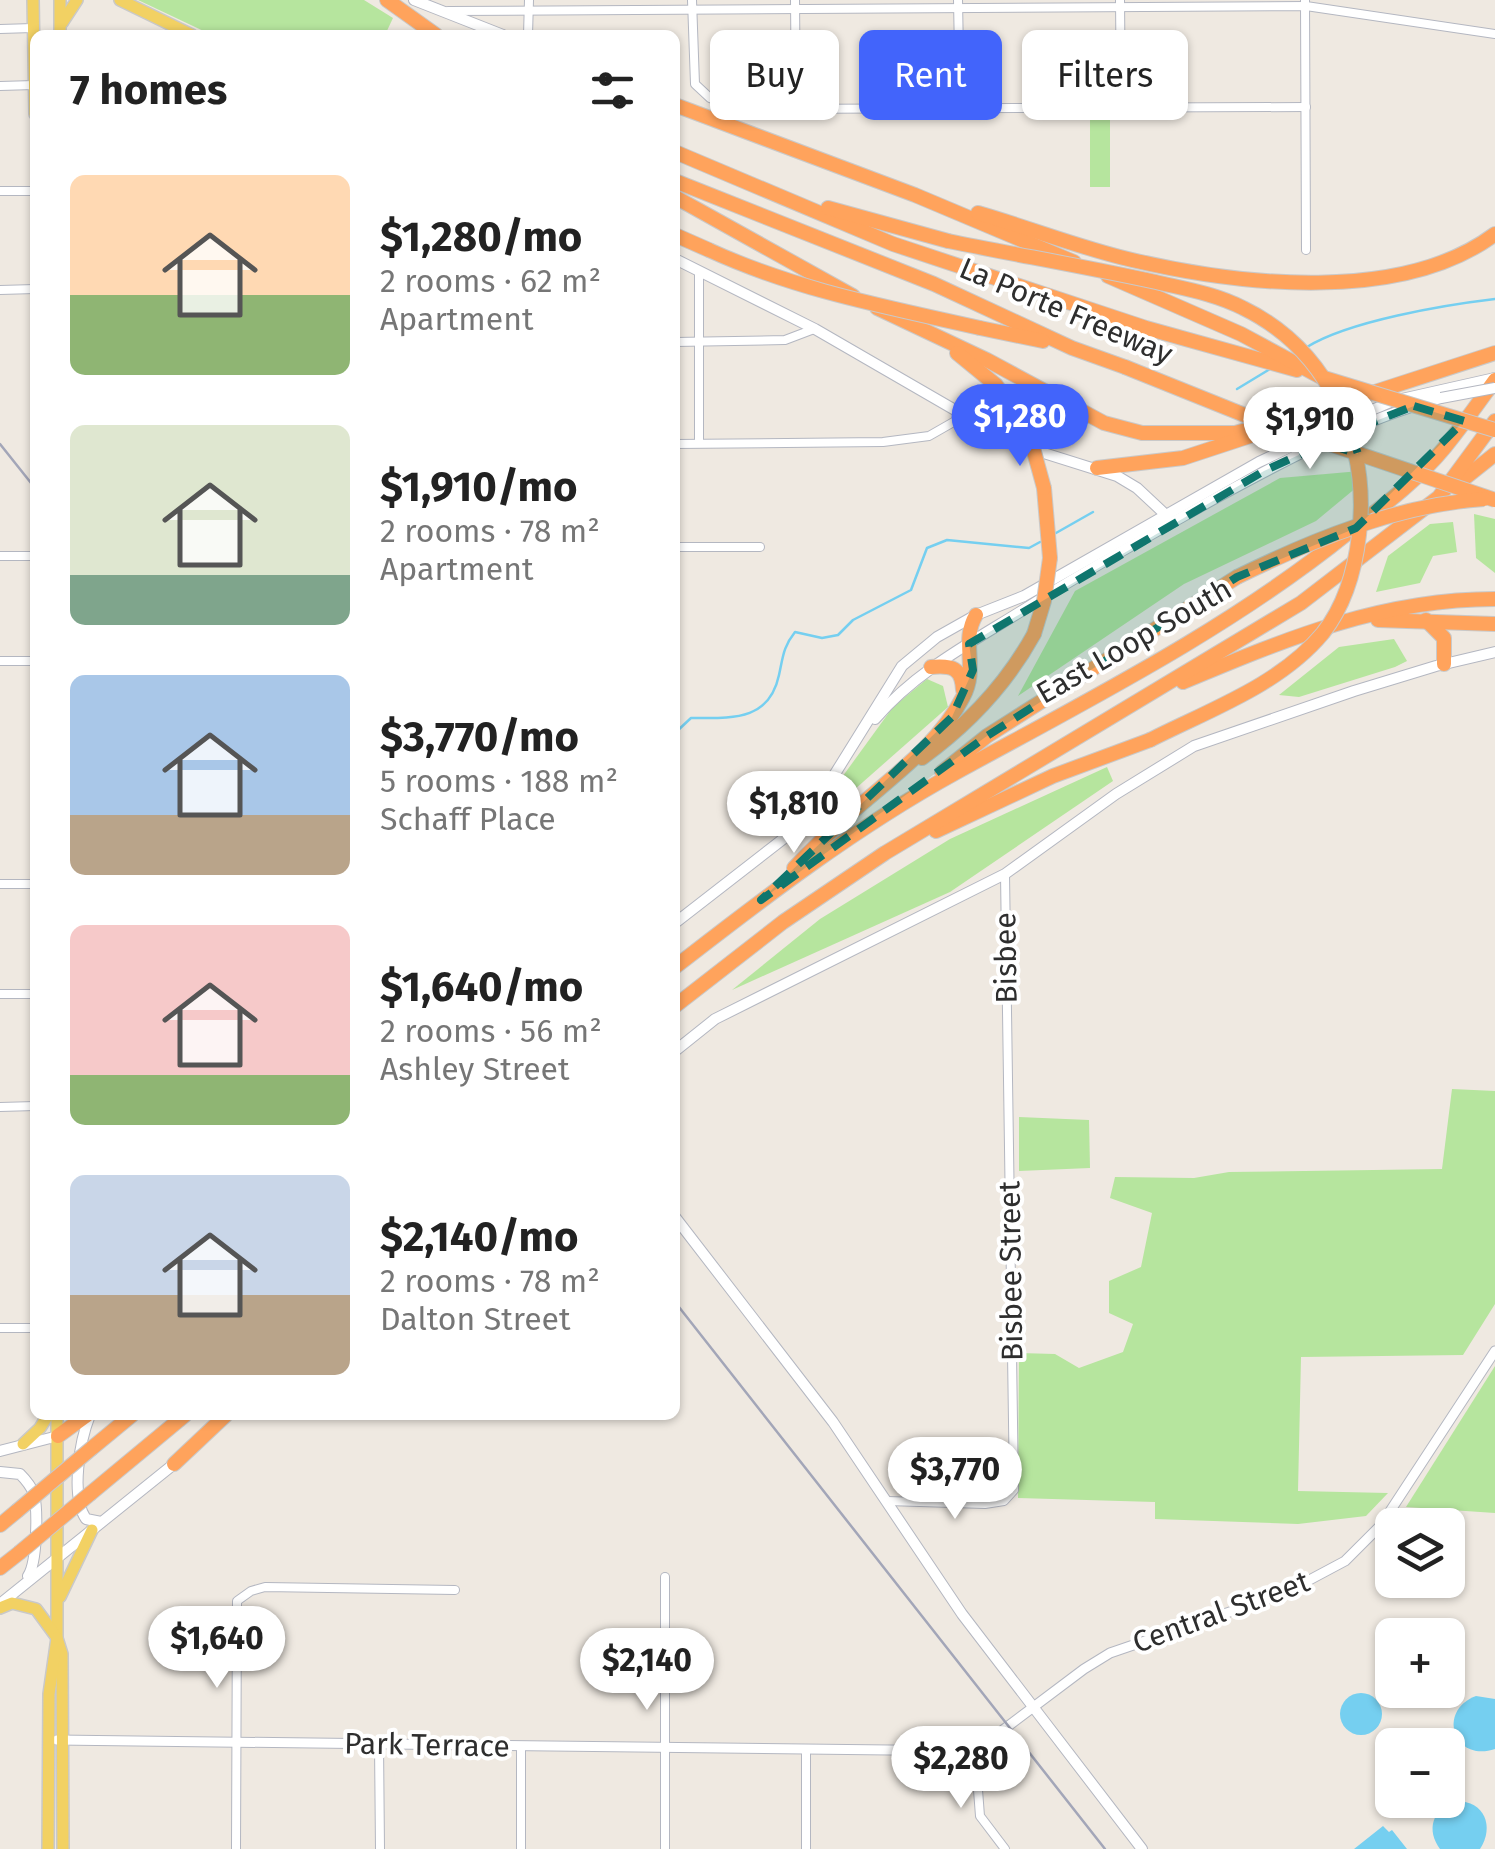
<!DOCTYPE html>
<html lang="en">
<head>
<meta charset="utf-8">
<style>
  :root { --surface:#fff; --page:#f2f2f2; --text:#222; --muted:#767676; --accent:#4264fb }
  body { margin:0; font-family:"Fira Sans",sans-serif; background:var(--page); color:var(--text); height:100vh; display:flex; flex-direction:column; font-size:38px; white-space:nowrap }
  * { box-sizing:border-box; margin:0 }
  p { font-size:32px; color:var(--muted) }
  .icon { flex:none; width:55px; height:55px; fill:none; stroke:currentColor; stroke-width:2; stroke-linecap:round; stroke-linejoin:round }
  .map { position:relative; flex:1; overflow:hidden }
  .sheet { position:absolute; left:30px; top:30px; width:650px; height:1390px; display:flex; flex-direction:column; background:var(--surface); border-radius:15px; box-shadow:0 2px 8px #0004 }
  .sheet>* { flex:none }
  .guide { position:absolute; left:710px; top:30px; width:635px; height:90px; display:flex; gap:20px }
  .controls { position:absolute; left:1375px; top:1508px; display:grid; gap:20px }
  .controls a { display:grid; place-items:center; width:90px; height:90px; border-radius:15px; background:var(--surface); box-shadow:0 2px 8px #0004; font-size:50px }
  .price { position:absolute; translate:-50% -85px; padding:0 22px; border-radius:35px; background:#fff; color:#222; font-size:32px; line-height:65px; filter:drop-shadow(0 2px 5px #0008) }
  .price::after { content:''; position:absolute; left:50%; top:60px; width:30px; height:22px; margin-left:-15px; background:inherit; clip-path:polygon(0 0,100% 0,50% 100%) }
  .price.on { background:var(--accent); color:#fff }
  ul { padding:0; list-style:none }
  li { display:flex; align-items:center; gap:30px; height:250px; padding:0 40px }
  li span { display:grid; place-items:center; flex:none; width:280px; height:200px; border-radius:15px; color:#555 }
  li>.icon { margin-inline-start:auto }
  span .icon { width:120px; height:120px; fill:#fffc; stroke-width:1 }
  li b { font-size:42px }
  h2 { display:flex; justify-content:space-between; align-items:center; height:120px; padding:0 40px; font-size:42px }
  .chip { padding:0 35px; border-radius:15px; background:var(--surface); box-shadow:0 2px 8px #0004; font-size:35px; line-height:90px }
  .chip.on { background:var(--accent); color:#fff }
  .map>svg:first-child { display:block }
  .green { fill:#b6e59e }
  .water { fill:#75cff0 }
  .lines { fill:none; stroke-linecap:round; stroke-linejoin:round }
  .stream { stroke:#75cff0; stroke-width:2.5 }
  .minor-casing { stroke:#b4b7c1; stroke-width:10 }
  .tertiary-casing { stroke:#b4b7c1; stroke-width:11 }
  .secondary-casing { stroke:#b4b7c1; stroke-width:12 }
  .primary-casing { stroke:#c9c9c9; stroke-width:14 }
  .motorway-casing { stroke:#c9c9c9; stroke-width:16 }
  .minor { stroke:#fff; stroke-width:8 }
  .tertiary { stroke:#fff; stroke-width:9 }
  .secondary { stroke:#fff; stroke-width:10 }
  .primary { stroke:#f2d163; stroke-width:11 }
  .motorway { stroke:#ffa35c; stroke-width:14 }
  .rail { stroke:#a3a6b8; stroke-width:2.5 }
  .secondary-bridge-casing { stroke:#b4b7c1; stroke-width:12; stroke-linecap:butt }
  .motorway-bridge-casing { stroke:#c9c9c9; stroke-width:16; stroke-linecap:butt }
  .secondary-bridge { stroke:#fff; stroke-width:10 }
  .motorway-bridge { stroke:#ffa35c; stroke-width:14 }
  .marked { fill:#0f766e; fill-opacity:0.2; stroke:#0f766e; stroke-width:8; stroke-dasharray:20 12; stroke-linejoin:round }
  .labels { text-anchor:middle; stroke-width:8; stroke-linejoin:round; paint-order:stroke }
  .street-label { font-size:30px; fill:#2e2e2e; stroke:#fff }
</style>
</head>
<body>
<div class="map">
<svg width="1495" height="1849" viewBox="0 0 1495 1849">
  <rect width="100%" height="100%" fill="#efe9e1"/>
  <g class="green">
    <polygon points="138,0 364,0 393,18 385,35 212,35"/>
    <rect x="1090" y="116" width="20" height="71"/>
    <polygon points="1360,471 1357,487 1316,521 1184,584 1018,696 1075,591 1280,478"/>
    <polygon points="1474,514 1495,519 1495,573 1476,558"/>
    <polygon points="1453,522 1457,552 1433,556 1420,583 1376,592 1388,556 1430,524"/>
    <polygon points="1394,639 1407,661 1395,667 1299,697 1279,695 1339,647"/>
    <polygon points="927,679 943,686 948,707 795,842 893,707"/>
    <polygon points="1107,767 1113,781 950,892 732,990 820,919 950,839"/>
    <polygon points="1452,1089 1495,1091 1495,1304 1463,1355 1301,1357 1298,1491 1388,1493 1366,1516 1298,1524 1155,1519 1155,1502 1018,1498 1019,1353 1055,1354 1079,1368 1123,1352 1133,1324 1109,1313 1109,1281 1141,1267 1152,1213 1110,1198 1115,1177 1194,1178 1229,1172 1442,1169"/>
    <polygon points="1019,1117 1089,1120 1090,1168 1019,1171"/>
    <polygon points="1495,1366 1495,1513 1406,1507"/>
  </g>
  <g class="water">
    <polygon points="1392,1664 1392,1690 1419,1690 1408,1704 1394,1706 1379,1693 1381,1673"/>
    <circle cx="1361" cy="1714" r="21"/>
    <path d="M 1476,1696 L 1495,1699 L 1495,1749 C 1454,1763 1436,1711 1476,1696 Z"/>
    <path d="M 1455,1801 C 1484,1800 1495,1826 1480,1849 L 1440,1849 C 1426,1830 1432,1810 1455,1801 Z"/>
    <polygon points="1383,1826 1389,1832 1392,1830 1407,1849 1354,1849"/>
  </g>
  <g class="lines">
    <g class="stream">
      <path d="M 1307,347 C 1349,321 1444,305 1495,299"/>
      <polyline points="1237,389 1270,369"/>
      <polyline points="1056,533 1093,512"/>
      <path d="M 675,733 L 691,718 C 731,718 769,722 779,675 C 783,657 783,647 795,632 L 822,638 L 838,635 L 853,620 L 911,590 L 927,548 L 947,540 L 1029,548 L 1040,542"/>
    </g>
    <g class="minor-casing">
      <g id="minor">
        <polyline points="692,0 695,84 710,98 739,109 1306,107"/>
        <polyline points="795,0 796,109"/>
        <polyline points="958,0 960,108"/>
        <polyline points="1120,0 1121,107"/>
        <polyline points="1305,0 1306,250"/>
        <polyline points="448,11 1306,6 1495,34"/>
        <polyline points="0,29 33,28"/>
        <polyline points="528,35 529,0"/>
        <polyline points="0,86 34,85"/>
        <polyline points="0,191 35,191"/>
        <polyline points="699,271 699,443"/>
        <polyline points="0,290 35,289"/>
        <polyline points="675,342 785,340 814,329"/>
        <polyline points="675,444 883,442 929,436 964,416"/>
        <polyline points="675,547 760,547"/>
        <polyline points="0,556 35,556"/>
        <polyline points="0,661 35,661"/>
        <polyline points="0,884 35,884"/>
        <polyline points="0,994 35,994"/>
        <polyline points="0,1107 35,1106"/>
        <polyline points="0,1328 35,1328"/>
        <polyline points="887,1501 985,1504 1004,1501 1014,1490 1005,874"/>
        <polyline points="379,1744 380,1849"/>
        <polyline points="521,1746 521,1849"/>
        <polyline points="806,1750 806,1849"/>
        <polyline points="975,1751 980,1816 1005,1849"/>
        <polyline points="236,1849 237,1601 251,1591 265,1587 455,1590"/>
        <polyline points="665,1849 665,1577"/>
      </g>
    </g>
    <g class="tertiary-casing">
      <polyline id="tertiary" points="57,1740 975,1751 1084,1669 1110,1653 1285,1593 1345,1561 1381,1525 1495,1351"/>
    </g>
    <g class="secondary-casing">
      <g id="secondary">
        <polyline points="414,0 503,35"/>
        <polyline points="675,259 815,329 1012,443 1117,476 1137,488 1167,516"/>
        <path d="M 875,719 C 917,670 974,641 1028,607 C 1088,569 1150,535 1212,500 C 1285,460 1360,420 1441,398"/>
        <polyline points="675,923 805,822 902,666 937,637 976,615 1024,596 1259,462 1344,422 1393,401 1495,378"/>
        <polyline points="675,1051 715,1019 1005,874 1116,794 1194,746 1354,691 1436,666 1495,652"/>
        <polyline points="675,1217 833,1422 962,1614 1142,1849"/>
        <path d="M 90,1415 C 80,1440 70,1496 86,1519 L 101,1522"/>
        <polyline points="0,1451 58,1436"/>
        <path d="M 0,1472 L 20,1474 C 26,1480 31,1486 34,1494 C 38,1511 37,1563 28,1576"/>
        <polyline points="0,1604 174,1464"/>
      </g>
    </g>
    <g class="primary-casing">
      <g id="primary">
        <polyline points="33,0 35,114"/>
        <polyline points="60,0 60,35"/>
        <polyline points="120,0 192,35"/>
        <polyline points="62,23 77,0"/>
        <polyline points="57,1415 57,1638 62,1654 63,1849"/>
        <polyline points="23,1444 40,1428 48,1415"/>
        <polyline points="60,1597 92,1530"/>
        <polyline points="0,1608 12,1603 36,1609 55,1635"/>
        <polyline points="48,1849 49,1694 57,1638"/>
      </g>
    </g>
    <g class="motorway-casing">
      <g id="motorway">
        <polyline points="387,0 436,35"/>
        <polyline points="675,105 915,195 1074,262"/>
        <polyline points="675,152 893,244 1146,328 1297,370"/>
        <polyline points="675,181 934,284 1072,348 1125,367"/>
        <polyline points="675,197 853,296"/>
        <polyline points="828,208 948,241"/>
        <path d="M 978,213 C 1030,228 1080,248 1132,260 C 1239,285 1402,304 1495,234"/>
        <polyline points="675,235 709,250"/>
        <polyline points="1108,276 1241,334 1321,377"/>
        <polyline points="877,308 987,360 1104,423 1142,433 1235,433 1307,414 1495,353"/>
        <polyline points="980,328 1043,341"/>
        <polyline points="957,353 996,385 1018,417"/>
        <polyline points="1097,468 1183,458 1250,436"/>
        <polyline points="1456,485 1495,454"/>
        <polyline points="1044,488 1050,558"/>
        <polyline points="1378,620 1495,624"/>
        <polyline points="1426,620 1444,638 1444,664"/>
        <path d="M 931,667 C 952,665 962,668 963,690"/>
        <path d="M 1183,682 C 1286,639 1381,599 1495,599"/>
        <path d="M 922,758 C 969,724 1006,685 1034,634"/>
        <polyline points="942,772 987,736 1237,577"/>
        <polyline points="936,831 1053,776 1150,740"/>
        <path d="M 794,868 C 812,849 831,831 850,814 C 890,778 938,746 963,697 C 979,668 960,642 976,615"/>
        <path d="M 675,967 C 765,897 855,828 955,773 C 1090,699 1229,629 1349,532 C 1383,506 1418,480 1445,447 C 1463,425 1479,402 1495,380"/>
        <polyline points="675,1006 783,922 885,853 1301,603 1439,497 1495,421"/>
        <polyline points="58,1436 87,1415"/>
        <polyline points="92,1448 132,1415"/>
        <polyline points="174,1464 226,1415"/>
        <polyline points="91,1493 185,1415"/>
        <polyline points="0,1525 17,1511"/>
        <polyline points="0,1568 19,1553"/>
      </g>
    </g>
    <use href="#minor" class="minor"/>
    <use href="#tertiary" class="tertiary"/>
    <use href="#secondary" class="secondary"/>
    <use href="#primary" class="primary"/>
    <use href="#motorway" class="motorway"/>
    <g class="rail">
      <polyline points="0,444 35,488"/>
      <polyline points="675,1302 1105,1849"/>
    </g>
    <g class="secondary-bridge-casing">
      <polyline id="secondary-bridge" points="1441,398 1495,388"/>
    </g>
    <g class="motorway-bridge-casing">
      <g id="motorway-bridge">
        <path d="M 948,241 C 1017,255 1087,267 1156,282 C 1186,289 1216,294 1243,308 C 1329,350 1370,443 1359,535 C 1355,570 1345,605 1323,633 C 1280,685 1209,710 1150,740"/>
        <path d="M 709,250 C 796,290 887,307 980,328"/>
        <polyline points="1125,367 1247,416 1495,500"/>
        <polyline points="1324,378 1495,430"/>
        <polyline points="1018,417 1033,448 1044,488"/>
        <path d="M 1237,577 C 1314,539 1398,505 1484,499"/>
        <polyline points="1034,634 1044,601 1050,558"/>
        <polyline points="17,1511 92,1448"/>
        <polyline points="19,1553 91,1493"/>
      </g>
    </g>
    <use href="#secondary-bridge" class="secondary-bridge"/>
    <use href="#motorway-bridge" class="motorway-bridge"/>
  </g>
  <path class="marked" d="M 1414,406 L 1464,421 L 1356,528 L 1237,577 L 987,736 L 761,900 L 952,717 L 973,670 L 969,644 L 1264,471 L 1325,443 L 1358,454 L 1350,431 Z"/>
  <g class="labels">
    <g class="street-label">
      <text transform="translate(1066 311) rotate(23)" y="10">La Porte Freeway</text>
      <text transform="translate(1134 641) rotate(-30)" y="10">East Loop South</text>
      <text transform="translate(1006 958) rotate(-91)" y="10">Bisbee</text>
      <text transform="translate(1011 1271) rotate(-91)" y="10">Bisbee Street</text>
      <text transform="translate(1221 1612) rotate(-20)" y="10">Central Street</text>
      <text transform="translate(427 1745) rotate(1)" y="10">Park Terrace</text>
    </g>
  </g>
</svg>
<div class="controls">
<a><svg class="icon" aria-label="layers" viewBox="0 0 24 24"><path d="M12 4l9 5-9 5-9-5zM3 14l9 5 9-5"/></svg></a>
<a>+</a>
<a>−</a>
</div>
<b class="price on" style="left:1020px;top:469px">$1,280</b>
<b class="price" style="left:1310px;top:472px">$1,910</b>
<b class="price" style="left:794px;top:856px">$1,810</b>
<b class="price" style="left:955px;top:1522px">$3,770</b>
<b class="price" style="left:217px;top:1691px">$1,640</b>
<b class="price" style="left:647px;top:1713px">$2,140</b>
<b class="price" style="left:961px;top:1811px">$2,280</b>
<div class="guide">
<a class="chip">Buy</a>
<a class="chip on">Rent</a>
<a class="chip">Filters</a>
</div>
<section class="sheet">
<h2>7 homes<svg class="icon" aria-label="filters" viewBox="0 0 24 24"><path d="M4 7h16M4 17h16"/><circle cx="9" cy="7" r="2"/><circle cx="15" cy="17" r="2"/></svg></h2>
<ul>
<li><span style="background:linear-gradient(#ffd9b3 60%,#8fb573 0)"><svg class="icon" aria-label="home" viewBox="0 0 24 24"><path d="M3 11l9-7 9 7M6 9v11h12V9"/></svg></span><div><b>$1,280/mo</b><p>2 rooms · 62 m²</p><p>Apartment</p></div></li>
<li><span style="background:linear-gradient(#dfe7d0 75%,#7fa58c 0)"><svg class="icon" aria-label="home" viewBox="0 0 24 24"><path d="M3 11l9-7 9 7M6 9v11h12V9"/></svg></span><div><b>$1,910/mo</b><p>2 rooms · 78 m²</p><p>Apartment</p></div></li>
<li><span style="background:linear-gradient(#a9c7e8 70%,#b9a48a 0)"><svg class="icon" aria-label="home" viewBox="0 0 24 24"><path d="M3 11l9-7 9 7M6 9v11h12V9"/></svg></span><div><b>$3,770/mo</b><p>5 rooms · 188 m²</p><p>Schaff Place</p></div></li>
<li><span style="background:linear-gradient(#f6c9c9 75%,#8fb573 0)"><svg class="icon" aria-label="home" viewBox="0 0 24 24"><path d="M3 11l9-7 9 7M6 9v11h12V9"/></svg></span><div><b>$1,640/mo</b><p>2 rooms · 56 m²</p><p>Ashley Street</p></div></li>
<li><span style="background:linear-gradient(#c9d6e8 60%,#b9a48a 0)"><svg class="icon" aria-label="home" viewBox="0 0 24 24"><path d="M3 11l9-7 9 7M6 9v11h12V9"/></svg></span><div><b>$2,140/mo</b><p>2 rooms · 78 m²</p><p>Dalton Street</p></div></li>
</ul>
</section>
</div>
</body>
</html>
